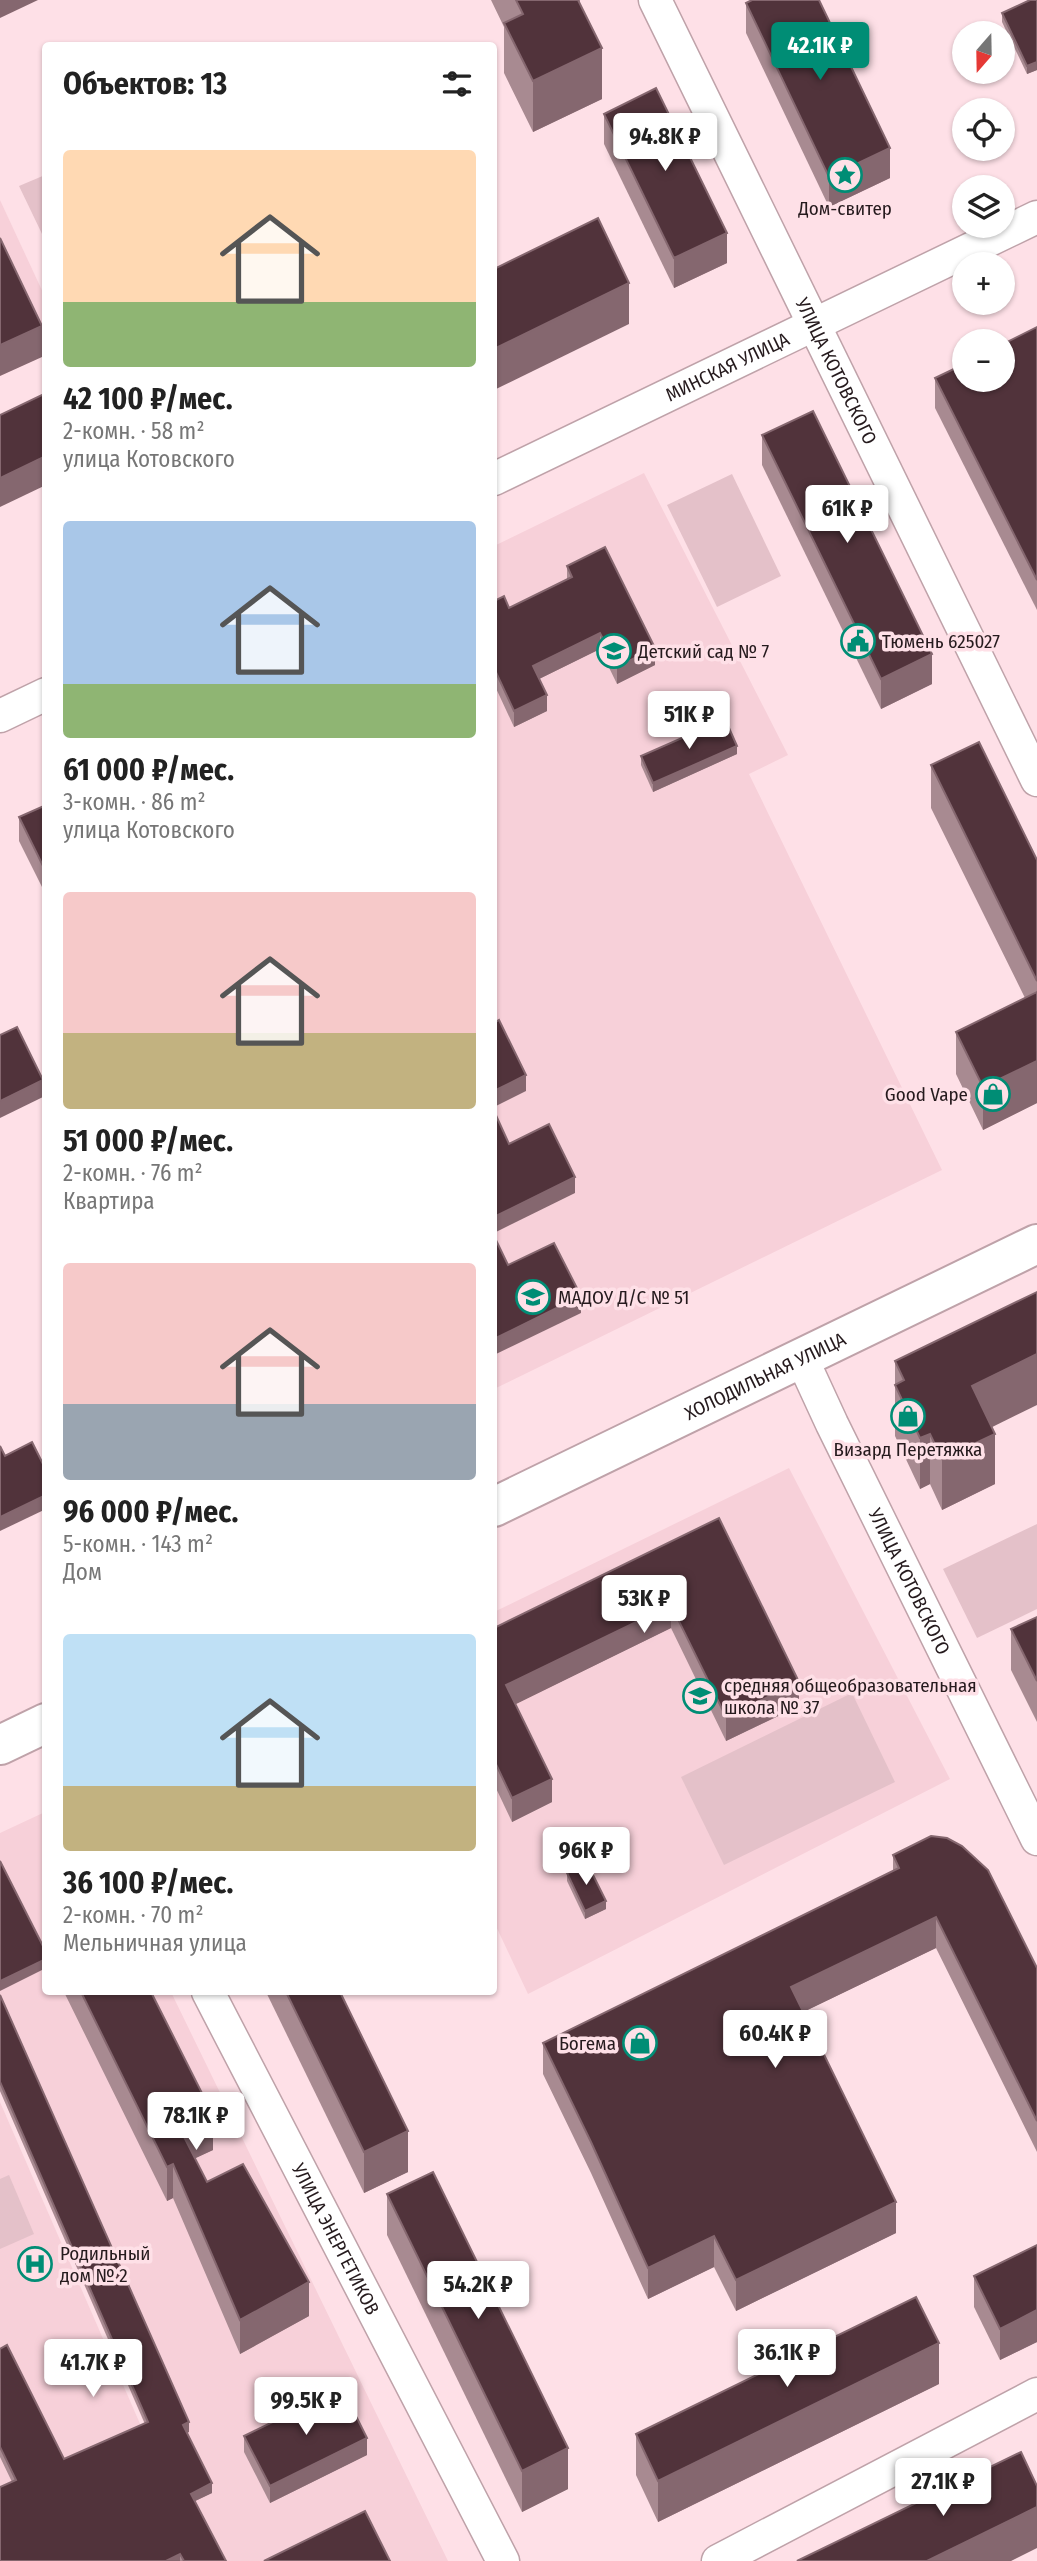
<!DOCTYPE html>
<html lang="ru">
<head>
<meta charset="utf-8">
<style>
  :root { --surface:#fff; --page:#f6f6f6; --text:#222; --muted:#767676; --accent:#008d75 }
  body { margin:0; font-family:"Fira Sans Condensed",sans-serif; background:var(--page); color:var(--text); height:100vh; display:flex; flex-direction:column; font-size:26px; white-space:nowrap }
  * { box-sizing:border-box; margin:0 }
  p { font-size:23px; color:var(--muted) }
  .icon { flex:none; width:38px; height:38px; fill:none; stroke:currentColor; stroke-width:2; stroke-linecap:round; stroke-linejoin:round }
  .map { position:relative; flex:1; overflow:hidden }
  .drawer { position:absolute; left:42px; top:42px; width:455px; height:1953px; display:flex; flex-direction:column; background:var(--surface); border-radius:7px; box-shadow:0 2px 5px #0004 }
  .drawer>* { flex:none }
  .needle { width:46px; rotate:200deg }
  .controls { position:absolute; left:952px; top:21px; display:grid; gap:14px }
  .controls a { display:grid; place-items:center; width:63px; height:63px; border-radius:50%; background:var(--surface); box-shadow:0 2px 5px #0004; font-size:35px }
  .price { position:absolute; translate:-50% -60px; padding:0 16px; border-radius:7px; background:#fff; color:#222; font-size:23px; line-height:46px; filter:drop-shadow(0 2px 4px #0008) }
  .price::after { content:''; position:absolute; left:50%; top:42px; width:21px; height:16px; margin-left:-10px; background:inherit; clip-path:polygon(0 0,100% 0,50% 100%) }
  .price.selected { background:var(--accent); color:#fff }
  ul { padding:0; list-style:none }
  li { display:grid; align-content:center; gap:14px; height:371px; padding:0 21px }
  li span { display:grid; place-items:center; height:217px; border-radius:7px; color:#555 }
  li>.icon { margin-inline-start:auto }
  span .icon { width:126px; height:126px; fill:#fffc; stroke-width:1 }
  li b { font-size:30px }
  h2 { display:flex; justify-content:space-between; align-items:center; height:84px; padding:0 21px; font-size:30px }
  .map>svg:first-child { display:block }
  .built { fill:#f7d0d9 }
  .green { fill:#e4c1c9 }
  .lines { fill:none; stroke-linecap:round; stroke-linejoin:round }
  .minor-casing { stroke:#bfa2a9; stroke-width:35 }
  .tertiary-casing { stroke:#bfa2a9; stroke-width:42 }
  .minor { stroke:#fff; stroke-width:32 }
  .tertiary { stroke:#fff; stroke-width:38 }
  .wall { fill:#a88a91 }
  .shaded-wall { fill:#85676f }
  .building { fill:#51333b; stroke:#85676f; stroke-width:2 }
  .labels { text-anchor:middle; stroke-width:7; stroke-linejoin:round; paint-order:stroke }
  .poi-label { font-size:19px; fill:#251a1d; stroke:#fee0e7; text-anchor:start }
  .street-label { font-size:19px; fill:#251a1d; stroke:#fee0e7 }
</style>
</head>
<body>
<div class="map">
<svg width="1037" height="2561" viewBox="0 0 1037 2561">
  <rect width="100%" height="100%" fill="#fee0e7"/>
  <g class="built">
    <polygon points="0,200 46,299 45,355 0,376"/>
    <polygon points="644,473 788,755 749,774 942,1170 494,1389 494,546"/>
    <polygon points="789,1468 950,1779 528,1994 494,1922 494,1612"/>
    <polygon points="45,1812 46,1992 171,1992 448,2561 0,2561 148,2432 0,2091 0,1833"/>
    <polygon points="0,2102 141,2426 0,2489"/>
  </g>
  <g class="green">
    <polygon points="45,175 46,234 43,236 19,186"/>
    <polygon points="732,474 781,576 717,607 667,505"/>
    <polygon points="1037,1524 1037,1609 977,1638 943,1569"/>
    <polygon points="852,1693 895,1782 724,1865 681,1777"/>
    <polygon points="9,2175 34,2234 0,2249 0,2179"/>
  </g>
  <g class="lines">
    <g class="minor-casing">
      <g id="minor">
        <path id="s1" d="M 655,0 L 1037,780"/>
        <path id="s2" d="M 494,479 L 1037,217"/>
        <polyline points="0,716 46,694"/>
        <path id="s3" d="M 802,1359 L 832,1424 L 1037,1839"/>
        <path id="s4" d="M 208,1992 L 503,2561"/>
        <polyline points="718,2561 1037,2394"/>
      </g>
    </g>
    <g class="tertiary-casing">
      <g id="tertiary">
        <path id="s5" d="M 494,1507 L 1037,1244"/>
        <polyline points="0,1745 46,1723"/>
      </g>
    </g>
    <use href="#minor" class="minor"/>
    <use href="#tertiary" class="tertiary"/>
  </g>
  <g class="wall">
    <polygon points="491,0 580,0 580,4 602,99 533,132 504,73 504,27"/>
    <polygon points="1037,0 1037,70 1027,74 1002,22 1002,13"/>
    <polygon points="746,3 890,178 829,207 746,33"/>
    <polygon points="604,114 727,263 674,288 604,144"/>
    <polygon points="1037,327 1037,610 935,408 935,378"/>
    <polygon points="762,435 932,684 881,709 762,465"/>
    <polygon points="567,566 655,665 617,684 600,649 539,679 547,711 514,727 494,684 494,601 509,608 567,580"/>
    <polygon points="737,754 653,792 641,765 641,756"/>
    <polygon points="931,765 1037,860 1037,1103 983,1130 956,1074 956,1032 1025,998 931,808"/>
    <polygon points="46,805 46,895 19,841 19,817"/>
    <polygon points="895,1361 992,1427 995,1484 942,1510 930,1484 920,1489 895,1436"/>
    <polygon points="719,1518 799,1706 726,1741 671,1628 515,1704 552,1802 512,1822 494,1784 494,1628"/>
    <polygon points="1037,1617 1037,1722 1011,1670 1011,1629"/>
    <polygon points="893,1855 1037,1968 1037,2152 936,1948 803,2012 896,2233 736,2311 714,2267 648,2299 591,2173 543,2074 543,2043 893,1871"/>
    <polygon points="567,1873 606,1909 585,1919 567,1881"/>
    <polygon points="64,1992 151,1992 213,2150 195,2158 207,2182 309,2316 240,2354 173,2198 167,2201"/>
    <polygon points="266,1992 340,1992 408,2172 364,2193"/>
    <polygon points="0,1995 189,2432 187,2433 212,2493 195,2501 226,2561 0,2561 12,2482 0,2457 0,2349 64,2459 145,2424 0,2091"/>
    <polygon points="387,2194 568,2489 522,2512 387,2235"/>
    <polygon points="1037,2245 1037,2342 1000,2360 974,2307 974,2276"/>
    <polygon points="939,2384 658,2522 636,2475 636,2434"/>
    <polygon points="244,2436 367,2455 270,2503 244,2452"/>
  </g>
  <g class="shaded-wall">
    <polygon points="0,0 38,0 0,18"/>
    <polygon points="602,48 602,99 533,132 533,81"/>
    <polygon points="1037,62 1037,70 1027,74 1027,66"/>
    <polygon points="890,148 890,178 829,207 829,177"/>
    <polygon points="727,233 727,263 674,288 674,258"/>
    <polygon points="629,283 629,324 494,390 494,349"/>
    <polygon points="42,326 42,357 0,376 0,345"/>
    <polygon points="46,456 46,485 0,507 0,478"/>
    <polygon points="600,633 600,649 533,682 533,666"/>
    <polygon points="655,648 655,665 617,684 617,667"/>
    <polygon points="932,654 932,684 881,709 881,679"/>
    <polygon points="547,695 547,711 514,727 514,711"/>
    <polygon points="737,746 737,754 653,792 653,783"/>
    <polygon points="1037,1061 1037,1103 983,1130 983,1087"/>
    <polygon points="526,1075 526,1091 494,1107 494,1091"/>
    <polygon points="43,1080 43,1097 0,1118 0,1101"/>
    <polygon points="575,1177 575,1193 494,1233 494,1217"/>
    <polygon points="581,1296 581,1313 494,1355 494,1339"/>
    <polygon points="1037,1354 1037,1405 972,1437 972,1386"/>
    <polygon points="930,1434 930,1484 920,1489 920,1438"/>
    <polygon points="995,1434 995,1484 942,1510 942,1459"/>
    <polygon points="46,1495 46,1509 0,1531 0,1517"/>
    <polygon points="671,1605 671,1628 506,1709 506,1685"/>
    <polygon points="799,1682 799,1706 726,1741 726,1717"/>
    <polygon points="552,1779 552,1802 512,1822 512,1798"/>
    <polygon points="606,1901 606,1909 585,1919 585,1911"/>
    <polygon points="936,1917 936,1948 791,2018 791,1987"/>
    <polygon points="46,1959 46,1968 0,1991 0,1981"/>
    <polygon points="213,2115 213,2150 181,2165 181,2131"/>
    <polygon points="408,2131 408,2172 364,2193 364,2152"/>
    <polygon points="173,2164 173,2198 167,2201 167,2167"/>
    <polygon points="896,2202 896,2233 736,2311 736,2280"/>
    <polygon points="714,2236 714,2267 648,2299 648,2268"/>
    <polygon points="309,2282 309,2316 240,2354 240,2320"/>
    <polygon points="1037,2310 1037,2342 1000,2360 1000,2329"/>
    <polygon points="939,2343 939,2384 658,2522 658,2481"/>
    <polygon points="189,2422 189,2432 183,2434 183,2425"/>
    <polygon points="367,2438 367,2455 270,2503 270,2486"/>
    <polygon points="568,2448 568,2489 522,2512 522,2471"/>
    <polygon points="212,2483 212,2493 191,2503 191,2494"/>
    <polygon points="1037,2507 1037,2548 1011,2561 927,2561"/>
    <polygon points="180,2554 180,2561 166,2561"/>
  </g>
  <g class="building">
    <polygon points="516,0 578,0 602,48 533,81 504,23 523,14"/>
    <polygon points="752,0 819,0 890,148 829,177 746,3"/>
    <polygon points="1030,0 1037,0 1037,62 1027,66 1002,13"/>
    <polygon points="656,88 727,233 674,258 604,114"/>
    <polygon points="598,218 629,283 494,349 494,269"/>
    <polygon points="0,238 42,326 0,345"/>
    <polygon points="1037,327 1037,580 935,378 964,364 964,380 1003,380 1003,344"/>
    <polygon points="46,393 46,456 0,478 0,415"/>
    <polygon points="813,411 932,654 881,679 762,435"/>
    <polygon points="605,547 655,648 617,667 600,633 533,666 547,695 514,711 494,668 494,601 504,596 509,608 572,577 567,566"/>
    <polygon points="725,719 737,746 653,783 641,756"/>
    <polygon points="979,742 1037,860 1037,981 931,765"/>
    <polygon points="46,805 46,872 19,817"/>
    <polygon points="1037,992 1037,1061 983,1087 956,1032"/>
    <polygon points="499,1020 526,1075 494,1091 494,1023"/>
    <polygon points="17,1027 43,1080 0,1101 0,1035"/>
    <polygon points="494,1111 509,1144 549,1124 575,1177 494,1217"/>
    <polygon points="494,1236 508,1265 554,1243 581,1296 494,1339"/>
    <polygon points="1037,1292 1037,1354 972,1386 995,1434 942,1459 930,1434 920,1438 895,1385 904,1380 895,1361"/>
    <polygon points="32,1442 46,1470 46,1495 0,1517 0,1446 5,1456"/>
    <polygon points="719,1518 799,1682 726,1717 671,1605 506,1685 552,1779 512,1798 494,1760 494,1628"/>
    <polygon points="1037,1617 1037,1681 1011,1629"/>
    <polygon points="931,1836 947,1838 962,1846 988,1870 1037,1968 1037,2121 936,1917 791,1987 896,2202 736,2280 714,2236 648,2268 591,2142 543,2043 899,1868 893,1855"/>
    <polygon points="0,1861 46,1952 46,1959 0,1981"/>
    <polygon points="587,1863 606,1901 585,1911 567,1873"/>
    <polygon points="81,1992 151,1992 213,2115 181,2131 207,2182 243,2164 309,2282 240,2320 173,2164 167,2167"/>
    <polygon points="286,1992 340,1992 408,2131 364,2152"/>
    <polygon points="0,1995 189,2422 183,2425 212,2483 191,2494 226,2561 184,2561 180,2554 166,2561 0,2561 0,2487 16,2480 0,2447 0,2349 7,2345 64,2459 148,2422 0,2082"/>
    <polygon points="433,2172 568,2448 522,2471 387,2194"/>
    <polygon points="1037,2245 1037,2310 1000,2329 974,2276"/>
    <polygon points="916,2297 939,2343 658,2481 636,2434"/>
    <polygon points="342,2388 367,2438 270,2486 244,2436"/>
    <polygon points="1021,2452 1037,2486 1037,2507 927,2561 797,2561"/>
    <polygon points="365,2511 390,2561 264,2561"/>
  </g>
  <defs>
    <g id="sight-ring" transform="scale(1.75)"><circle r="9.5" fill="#fee0e7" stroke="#008d75" stroke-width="1.5"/><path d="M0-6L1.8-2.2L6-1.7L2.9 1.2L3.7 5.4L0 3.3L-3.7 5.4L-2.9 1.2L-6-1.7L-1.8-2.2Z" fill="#008d75"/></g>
    <g id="civic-ring" transform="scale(1.75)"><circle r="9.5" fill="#fee0e7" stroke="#008d75" stroke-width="1.5"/><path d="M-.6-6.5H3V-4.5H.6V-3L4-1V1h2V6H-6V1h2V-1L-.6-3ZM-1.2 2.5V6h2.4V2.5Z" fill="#008d75"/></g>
    <g id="school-ring" transform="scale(1.75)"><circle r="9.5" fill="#fee0e7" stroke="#008d75" stroke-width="1.5"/><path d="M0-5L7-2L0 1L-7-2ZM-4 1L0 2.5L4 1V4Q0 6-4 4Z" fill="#008d75"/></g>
    <g id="shop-ring" transform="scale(1.75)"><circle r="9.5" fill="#fee0e7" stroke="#008d75" stroke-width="1.5"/><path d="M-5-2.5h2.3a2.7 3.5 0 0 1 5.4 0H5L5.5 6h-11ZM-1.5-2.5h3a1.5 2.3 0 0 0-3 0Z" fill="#008d75"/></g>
    <g id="hospital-ring" transform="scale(1.75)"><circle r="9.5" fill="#fee0e7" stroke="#008d75" stroke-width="1.5"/><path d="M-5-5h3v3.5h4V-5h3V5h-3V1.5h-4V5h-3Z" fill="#008d75"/></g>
  </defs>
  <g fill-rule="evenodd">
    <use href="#sight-ring" x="845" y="175"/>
    <use href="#civic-ring" x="858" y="641"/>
    <use href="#school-ring" x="614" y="651"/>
    <use href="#shop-ring" x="993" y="1094"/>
    <use href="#school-ring" x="533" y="1297"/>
    <use href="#shop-ring" x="908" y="1416"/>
    <use href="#school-ring" x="700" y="1696"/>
    <use href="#shop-ring" x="640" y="2043"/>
    <use href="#hospital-ring" x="35" y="2264"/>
  </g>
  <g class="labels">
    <g class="poi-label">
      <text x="845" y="215" text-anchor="middle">Дом-свитер</text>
      <text x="882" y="648">Тюмень 625027</text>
      <text x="638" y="658">Детский сад № 7</text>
      <text x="968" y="1101" text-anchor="end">Good Vape</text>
      <text x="558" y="1304">МАДОУ Д/С № 51</text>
      <text x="908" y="1456" text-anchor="middle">Визард Перетяжка</text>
      <text x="724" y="1692">средняя общеобразовательная<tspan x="724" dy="22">школа № 37</tspan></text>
      <text x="616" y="2050" text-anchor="end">Богема</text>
      <text x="60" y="2260">Родильный<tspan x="60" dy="22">дом № 2</tspan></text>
    </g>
    <g class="street-label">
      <text dy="7" stroke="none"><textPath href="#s2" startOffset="259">МИНСКАЯ УЛИЦА</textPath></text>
      <text dy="7" stroke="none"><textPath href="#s1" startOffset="413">УЛИЦА КОТОВСКОГО</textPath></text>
      <text dy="7" stroke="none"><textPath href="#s5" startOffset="301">ХОЛОДИЛЬНАЯ УЛИЦА</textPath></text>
      <text dy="7" stroke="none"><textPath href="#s3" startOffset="247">УЛИЦА КОТОВСКОГО</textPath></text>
      <text dy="7" stroke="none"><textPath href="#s4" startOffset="278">УЛИЦА ЭНЕРГЕТИКОВ</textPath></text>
    </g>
  </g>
</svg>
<div class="controls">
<a><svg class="needle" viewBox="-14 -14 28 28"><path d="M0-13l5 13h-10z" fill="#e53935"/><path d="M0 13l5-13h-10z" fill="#767676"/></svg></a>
<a><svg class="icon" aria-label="locate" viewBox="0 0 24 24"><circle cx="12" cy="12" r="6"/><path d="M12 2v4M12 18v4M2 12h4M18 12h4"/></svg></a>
<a><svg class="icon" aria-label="layers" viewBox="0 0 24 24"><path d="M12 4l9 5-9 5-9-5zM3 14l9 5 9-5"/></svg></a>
<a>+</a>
<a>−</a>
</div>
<b class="price selected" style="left:820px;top:82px">42.1K ₽</b>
<b class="price" style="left:665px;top:173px">94.8K ₽</b>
<b class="price" style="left:847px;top:545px">61K ₽</b>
<b class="price" style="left:689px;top:751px">51K ₽</b>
<b class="price" style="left:644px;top:1635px">53K ₽</b>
<b class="price" style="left:586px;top:1887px">96K ₽</b>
<b class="price" style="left:775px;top:2070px">60.4K ₽</b>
<b class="price" style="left:196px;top:2152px">78.1K ₽</b>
<b class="price" style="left:478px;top:2321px">54.2K ₽</b>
<b class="price" style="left:787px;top:2389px">36.1K ₽</b>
<b class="price" style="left:93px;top:2399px">41.7K ₽</b>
<b class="price" style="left:306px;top:2437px">99.5K ₽</b>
<b class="price" style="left:943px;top:2518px">27.1K ₽</b>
<section class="drawer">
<h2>Объектов: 13<svg class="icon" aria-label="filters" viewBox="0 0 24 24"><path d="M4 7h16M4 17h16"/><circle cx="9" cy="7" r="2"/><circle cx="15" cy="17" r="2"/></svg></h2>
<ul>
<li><span style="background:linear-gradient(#ffd9b3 70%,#8fb573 0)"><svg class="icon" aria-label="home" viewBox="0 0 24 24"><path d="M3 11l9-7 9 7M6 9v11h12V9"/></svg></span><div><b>42 100 ₽/мес.</b><p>2-комн. · 58 m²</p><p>улица Котовского</p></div></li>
<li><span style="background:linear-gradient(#a9c7e8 75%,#8fb573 0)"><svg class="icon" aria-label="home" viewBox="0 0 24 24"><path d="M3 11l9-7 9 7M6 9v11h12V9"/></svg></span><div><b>61 000 ₽/мес.</b><p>3-комн. · 86 m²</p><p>улица Котовского</p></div></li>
<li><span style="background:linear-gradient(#f6c9c9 65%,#c2b280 0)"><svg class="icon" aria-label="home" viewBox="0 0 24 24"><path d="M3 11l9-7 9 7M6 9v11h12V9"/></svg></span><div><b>51 000 ₽/мес.</b><p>2-комн. · 76 m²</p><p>Квартира</p></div></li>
<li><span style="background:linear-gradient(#f6c9c9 65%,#9aa5b1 0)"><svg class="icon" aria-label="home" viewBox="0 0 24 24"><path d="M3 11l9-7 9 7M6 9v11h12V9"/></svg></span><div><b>96 000 ₽/мес.</b><p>5-комн. · 143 m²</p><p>Дом</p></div></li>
<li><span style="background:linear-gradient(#bfe0f5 70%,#c2b280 0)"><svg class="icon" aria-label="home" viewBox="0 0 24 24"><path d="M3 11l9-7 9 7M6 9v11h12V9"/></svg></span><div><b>36 100 ₽/мес.</b><p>2-комн. · 70 m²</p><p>Мельничная улица</p></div></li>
</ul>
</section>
</div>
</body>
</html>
